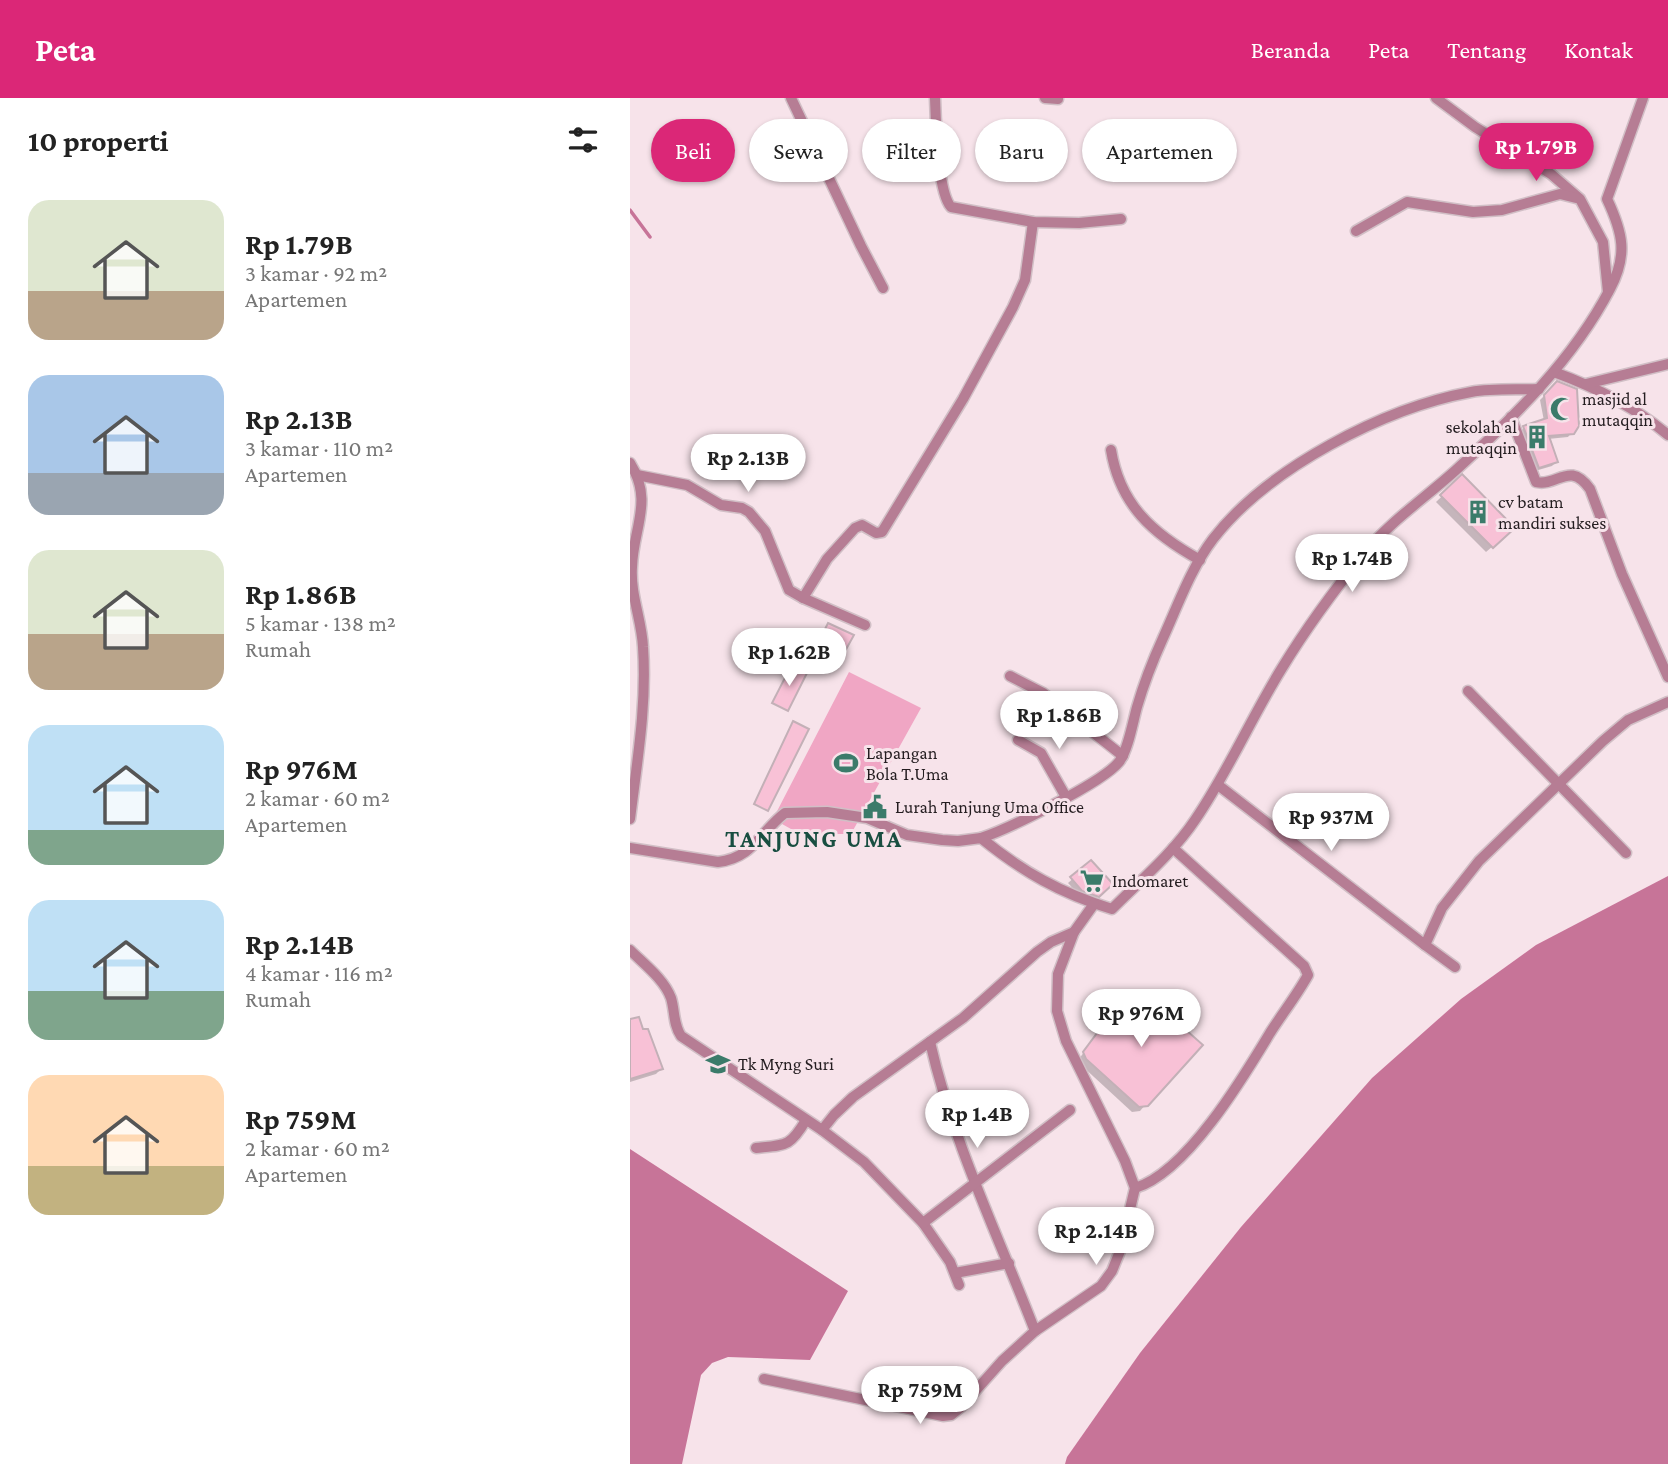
<!DOCTYPE html>
<html lang="id">
<head>
<meta charset="utf-8">
<style>
  :root { --surface:#fff; --page:#f6f6f6; --text:#222; --muted:#767676; --accent:#db2777 }
  body { margin:0; font-family:"Crimson Pro",serif; background:var(--page); color:var(--text); height:100vh; display:flex; flex-direction:column; font-size:26px; white-space:nowrap }
  * { box-sizing:border-box; margin:0 }
  p { font-size:23px; color:var(--muted) }
  .icon { flex:none; width:38px; height:38px; fill:none; stroke:currentColor; stroke-width:2; stroke-linecap:round; stroke-linejoin:round }
  .map { position:relative; flex:1; overflow:hidden }
  .sheet { display:flex; flex-direction:column; background:var(--surface); width:630px }
  .sheet>* { flex:none }
  .top-card { position:absolute; left:21px; top:21px; width:665px; height:63px; display:flex; gap:14px }
  .price { position:absolute; translate:-50% -60px; padding:0 16px; border-radius:24px; background:#fff; color:#222; font-size:23px; line-height:46px; filter:drop-shadow(0 2px 4px #0008) }
  .price::after { content:''; position:absolute; left:50%; top:42px; width:21px; height:16px; margin-left:-10px; background:inherit; clip-path:polygon(0 0,100% 0,50% 100%) }
  .price.current { background:var(--accent); color:#fff }
  ul { padding:0; list-style:none }
  li { display:flex; align-items:center; gap:21px; height:175px; padding:0 28px }
  li span { display:grid; place-items:center; flex:none; width:196px; height:140px; border-radius:21px; color:#555 }
  li>.icon { margin-inline-start:auto }
  span .icon { width:84px; height:84px; fill:#fffc; stroke-width:1 }
  li b { font-size:30px }
  h2 { display:flex; justify-content:space-between; align-items:center; height:84px; padding:0 28px; font-size:30px }
  .chip { padding:0 24px; border-radius:32px; background:var(--surface); box-shadow:0 2px 5px #0004; font-size:24px; line-height:63px }
  .chip.current { background:var(--accent); color:#fff }
  header { display:flex; align-items:center; gap:42px; box-sizing:border-box; height:98px; padding:0 35px; background:var(--accent); color:#fff }
  header strong { font-size:33px }
  nav { display:flex; gap:38px; margin-inline-start:auto; font-size:24px }
  main { display:flex; flex:1; min-height:0 }
  .map>svg:first-child { display:block }
  .green { fill:#f0a6c4 }
  .water { fill:#c77498 }
  .shadow { fill:#0003 }
  .lines { fill:none; stroke-linecap:round; stroke-linejoin:round }
  .stream { stroke:#c77498; stroke-width:3.5 }
  .building { fill:#f8c1d6; stroke:#c3b0b7; stroke-width:2 }
  .street-casing { stroke:#d1bfc6; stroke-width:13 }
  .street { stroke:#b67d94; stroke-width:10 }
  .labels { text-anchor:middle; stroke-width:6; stroke-linejoin:round; paint-order:stroke }
  .poi-label { font-size:18px; fill:#241d20; stroke:#f7e3ea; text-anchor:start }
  .district-label { font-size:24px; font-weight:bold; letter-spacing:2px; fill:#194e41; stroke:#f7e3ea }
</style>
</head>
<body>
<header>
<strong>Peta</strong>
<nav><a>Beranda</a><a>Peta</a><a>Tentang</a><a>Kontak</a></nav>
</header>
<main>
<section class="sheet">
<h2>10 properti<svg class="icon" aria-label="filters" viewBox="0 0 24 24"><path d="M4 7h16M4 17h16"/><circle cx="9" cy="7" r="2"/><circle cx="15" cy="17" r="2"/></svg></h2>
<ul>
<li><span style="background:linear-gradient(#dfe7d0 65%,#b9a48a 0)"><svg class="icon" aria-label="home" viewBox="0 0 24 24"><path d="M3 11l9-7 9 7M6 9v11h12V9"/></svg></span><div><b>Rp 1.79B</b><p>3 kamar · 92 m²</p><p>Apartemen</p></div></li>
<li><span style="background:linear-gradient(#a9c7e8 70%,#9aa5b1 0)"><svg class="icon" aria-label="home" viewBox="0 0 24 24"><path d="M3 11l9-7 9 7M6 9v11h12V9"/></svg></span><div><b>Rp 2.13B</b><p>3 kamar · 110 m²</p><p>Apartemen</p></div></li>
<li><span style="background:linear-gradient(#dfe7d0 60%,#b9a48a 0)"><svg class="icon" aria-label="home" viewBox="0 0 24 24"><path d="M3 11l9-7 9 7M6 9v11h12V9"/></svg></span><div><b>Rp 1.86B</b><p>5 kamar · 138 m²</p><p>Rumah</p></div></li>
<li><span style="background:linear-gradient(#bfe0f5 75%,#7fa58c 0)"><svg class="icon" aria-label="home" viewBox="0 0 24 24"><path d="M3 11l9-7 9 7M6 9v11h12V9"/></svg></span><div><b>Rp 976M</b><p>2 kamar · 60 m²</p><p>Apartemen</p></div></li>
<li><span style="background:linear-gradient(#bfe0f5 65%,#7fa58c 0)"><svg class="icon" aria-label="home" viewBox="0 0 24 24"><path d="M3 11l9-7 9 7M6 9v11h12V9"/></svg></span><div><b>Rp 2.14B</b><p>4 kamar · 116 m²</p><p>Rumah</p></div></li>
<li><span style="background:linear-gradient(#ffd9b3 65%,#c2b280 0)"><svg class="icon" aria-label="home" viewBox="0 0 24 24"><path d="M3 11l9-7 9 7M6 9v11h12V9"/></svg></span><div><b>Rp 759M</b><p>2 kamar · 60 m²</p><p>Apartemen</p></div></li>
</ul>
</section>
<div class="map">
<svg width="1038" height="1366" viewBox="0 0 1038 1366">
  <rect width="100%" height="100%" fill="#f7e3ea"/>
  <polygon class="green" points="219,574 291,610 221,736 198,736 179,741 143,721"/>
  <g class="water">
    <polygon points="1038,778 1038,1366 435,1366 437,1359 510,1255 611,1129 742,980 831,901 906,847"/>
    <polygon points="0,1051 218,1193 180,1262 98,1259 82,1265 71,1277 52,1366 0,1366"/>
  </g>
  <g class="shadow">
    <polygon points="927,285 942,334 938,339 918,341 926,364 922,368 905,373 890,334 894,330 914,323 910,302"/>
    <polygon points="832,379 877,436 856,454 806,404"/>
    <polygon points="461,765 480,786 463,802 448,796 438,785"/>
    <polygon points="491,903 516,1006 510,1013 502,1014 451,967 449,961"/>
    <polygon points="0,923 31,971 26,976 0,984"/>
  </g>
  <g class="lines">
    <polyline class="stream" points="0,112 20,139"/>
  </g>
  <g class="building">
    <polygon points="927,283 947,291 949,328 944,336 919,338 928,364 909,370 893,328 917,320 914,297"/>
    <polygon points="832,376 885,430 863,450 810,397"/>
    <polygon points="198,525 224,537 209,564 184,553"/>
    <polygon points="161,568 177,575 158,613 142,605"/>
    <polygon points="163,623 179,631 138,713 124,706"/>
    <polygon points="461,762 483,786 469,799 452,793 440,779"/>
    <polygon points="496,896 530,909 573,947 518,1008 509,1009 456,961 453,954"/>
    <polygon points="9,919 13,931 18,931 33,971 0,981 0,921"/>
  </g>
  <g class="lines">
    <g class="street-casing">
      <g id="street">
        <polyline points="161,0 231,148 253,190"/>
        <path d="M 305,0 C 306,23 307,93 321,109 L 403,124 L 449,125 L 491,121"/>
        <polyline points="415,0 428,1"/>
        <polyline points="806,0 845,29 921,76 950,101 973,144 978,194"/>
        <polyline points="726,133 777,104 843,114 872,112 930,96 946,100"/>
        <path d="M 924,274 C 965,289 1005,309 1038,337"/>
        <polyline points="956,286 1038,266"/>
        <path d="M 881,319 L 906,384 C 928,389 939,362 960,391 L 992,476 L 1038,579"/>
        <path d="M 481,352 C 490,407 523,436 570,462"/>
        <path d="M 0,365 C 24,403 3,430 2,469 C 0,496 12,523 13,549 C 17,607 7,664 0,721"/>
        <polyline points="7,377 57,387 91,407 112,410 119,414 135,433 159,492 173,500"/>
        <polyline points="235,527 173,500 197,461 225,430 232,427 246,435 252,434 333,301 383,209 395,182 403,124"/>
        <polyline points="380,578 413,595 493,658"/>
        <polyline points="838,593 996,755"/>
        <polyline points="388,642 411,655 436,699"/>
        <polyline points="588,687 795,847"/>
        <path d="M 351,740 C 378,731 472,685 489,664 C 498,653 503,623 507,609 C 514,585 523,562 533,540 C 548,507 561,470 583,441 C 638,370 754,310 841,294 C 863,290 886,292 909,291"/>
        <path d="M 0,750 L 88,764 C 123,760 130,734 155,715 L 197,714 L 237,720 L 277,737 L 312,742 L 328,743 L 351,740 C 393,774 430,795 482,811 C 510,783 543,755 565,722 C 598,674 621,620 652,570 C 677,529 705,491 735,454 C 762,422 795,400 826,372 C 884,319 943,262 980,191 C 998,157 993,135 977,101 L 1013,0"/>
        <path d="M 0,852 C 14,866 34,881 41,900 C 45,913 43,926 51,938 L 192,1032 L 234,1064 L 293,1125 L 320,1164 L 329,1187"/>
        <polyline points="825,869 795,847 812,810 849,763 973,643 998,622 1038,604"/>
        <path d="M 300,944 C 323,1045 368,1137 405,1233"/>
        <polyline points="192,1032 204,1017 223,999 333,920 407,854 421,844 444,834 464,806"/>
        <path d="M 126,1050 C 156,1047 160,1049 176,1022"/>
        <path d="M 505,1090 C 556,1075 613,980 640,935 C 652,916 667,897 678,877 L 674,868 L 543,750"/>
        <polyline points="293,1125 440,1012"/>
        <polyline points="325,1175 379,1165"/>
        <polyline points="134,1281 313,1318 321,1317 331,1309 372,1263 405,1233 471,1188 482,1173 490,1153 505,1090 495,1063 436,943 427,913 428,876 444,834"/>
      </g>
    </g>
    <use href="#street" class="street"/>
  </g>
  <defs>
    <g id="mosque-bare" transform="scale(1.89)"><path d="M3.5-4.9A6 6 0 1 0 3.5 4.9A5 5 0 1 1 3.5-4.9Z" fill="#3b7b6a" stroke="#f7e3ea" stroke-width="2.5" paint-order="stroke"/></g>
    <g id="building-bare" transform="scale(1.89)"><path d="M-4-6H4V6H1V3H-1V6H-4ZM-2.5-4.3h1.7v1.8h-1.7ZM.8-4.3h1.7v1.8H.8ZM-2.5-1h1.7V.8h-1.7ZM.8-1h1.7V.8H.8Z" fill="#3b7b6a" stroke="#f7e3ea" stroke-width="2.5" paint-order="stroke"/></g>
    <g id="stadium-bare" transform="scale(1.89)"><path d="M0-5a6.5 5 0 1 0 0 10a6.5 5 0 1 0 0-10ZM-3.5-1.8h7v3.6h-7Z" fill="#3b7b6a" stroke="#f7e3ea" stroke-width="2.5" paint-order="stroke"/></g>
    <g id="civic-bare" transform="scale(1.89)"><path d="M-.6-6.5H3V-4.5H.6V-3L4-1V1h2V6H-6V1h2V-1L-.6-3ZM-1.2 2.5V6h2.4V2.5Z" fill="#3b7b6a" stroke="#f7e3ea" stroke-width="2.5" paint-order="stroke"/></g>
    <g id="supermarket-bare" transform="scale(1.89)"><path d="M-6-5.5h2.5l.6 2H6L4.5 2H-2.5L-4.4-4H-6ZM-1.5 3.2a1.3 1.3 0 1 0 .1 0ZM3 3.2a1.3 1.3 0 1 0 .1 0Z" fill="#3b7b6a" stroke="#f7e3ea" stroke-width="2.5" paint-order="stroke"/></g>
    <g id="school-bare" transform="scale(1.89)"><path d="M0-5L7-2L0 1L-7-2ZM-4 1L0 2.5L4 1V4Q0 6-4 4Z" fill="#3b7b6a" stroke="#f7e3ea" stroke-width="2.5" paint-order="stroke"/></g>
  </defs>
  <g fill-rule="evenodd">
    <use href="#mosque-bare" x="932" y="311"/>
    <use href="#building-bare" x="907" y="339"/>
    <use href="#building-bare" x="848" y="414"/>
    <use href="#stadium-bare" x="216" y="665"/>
    <use href="#civic-bare" x="245" y="709"/>
    <use href="#supermarket-bare" x="462" y="783"/>
    <use href="#school-bare" x="88" y="966"/>
  </g>
  <g class="labels">
    <g class="poi-label">
      <text x="952" y="307">masjid al<tspan x="952" dy="21">mutaqqin</tspan></text>
      <text x="887" y="335" text-anchor="end">sekolah al<tspan x="887" dy="21">mutaqqin</tspan></text>
      <text x="868" y="410">cv batam<tspan x="868" dy="21">mandiri sukses</tspan></text>
      <text x="236" y="661">Lapangan<tspan x="236" dy="21">Bola T.Uma</tspan></text>
      <text x="265" y="715">Lurah Tanjung Uma Office</text>
      <text x="482" y="789">Indomaret</text>
      <text x="108" y="972">Tk Myng Suri</text>
    </g>
    <g class="district-label">
      <text x="184" y="749">TANJUNG UMA</text>
    </g>
  </g>
</svg>
<b class="price current" style="left:906px;top:85px">Rp 1.79B</b>
<b class="price" style="left:118px;top:396px">Rp 2.13B</b>
<b class="price" style="left:722px;top:496px">Rp 1.74B</b>
<b class="price" style="left:159px;top:590px">Rp 1.62B</b>
<b class="price" style="left:429px;top:653px">Rp 1.86B</b>
<b class="price" style="left:701px;top:755px">Rp 937M</b>
<b class="price" style="left:511px;top:951px">Rp 976M</b>
<b class="price" style="left:347px;top:1052px">Rp 1.4B</b>
<b class="price" style="left:466px;top:1169px">Rp 2.14B</b>
<b class="price" style="left:290px;top:1328px">Rp 759M</b>
<div class="top-card">
<a class="chip current">Beli</a>
<a class="chip">Sewa</a>
<a class="chip">Filter</a>
<a class="chip">Baru</a>
<a class="chip">Apartemen</a>
</div>
</div>
</main>
</body>
</html>
